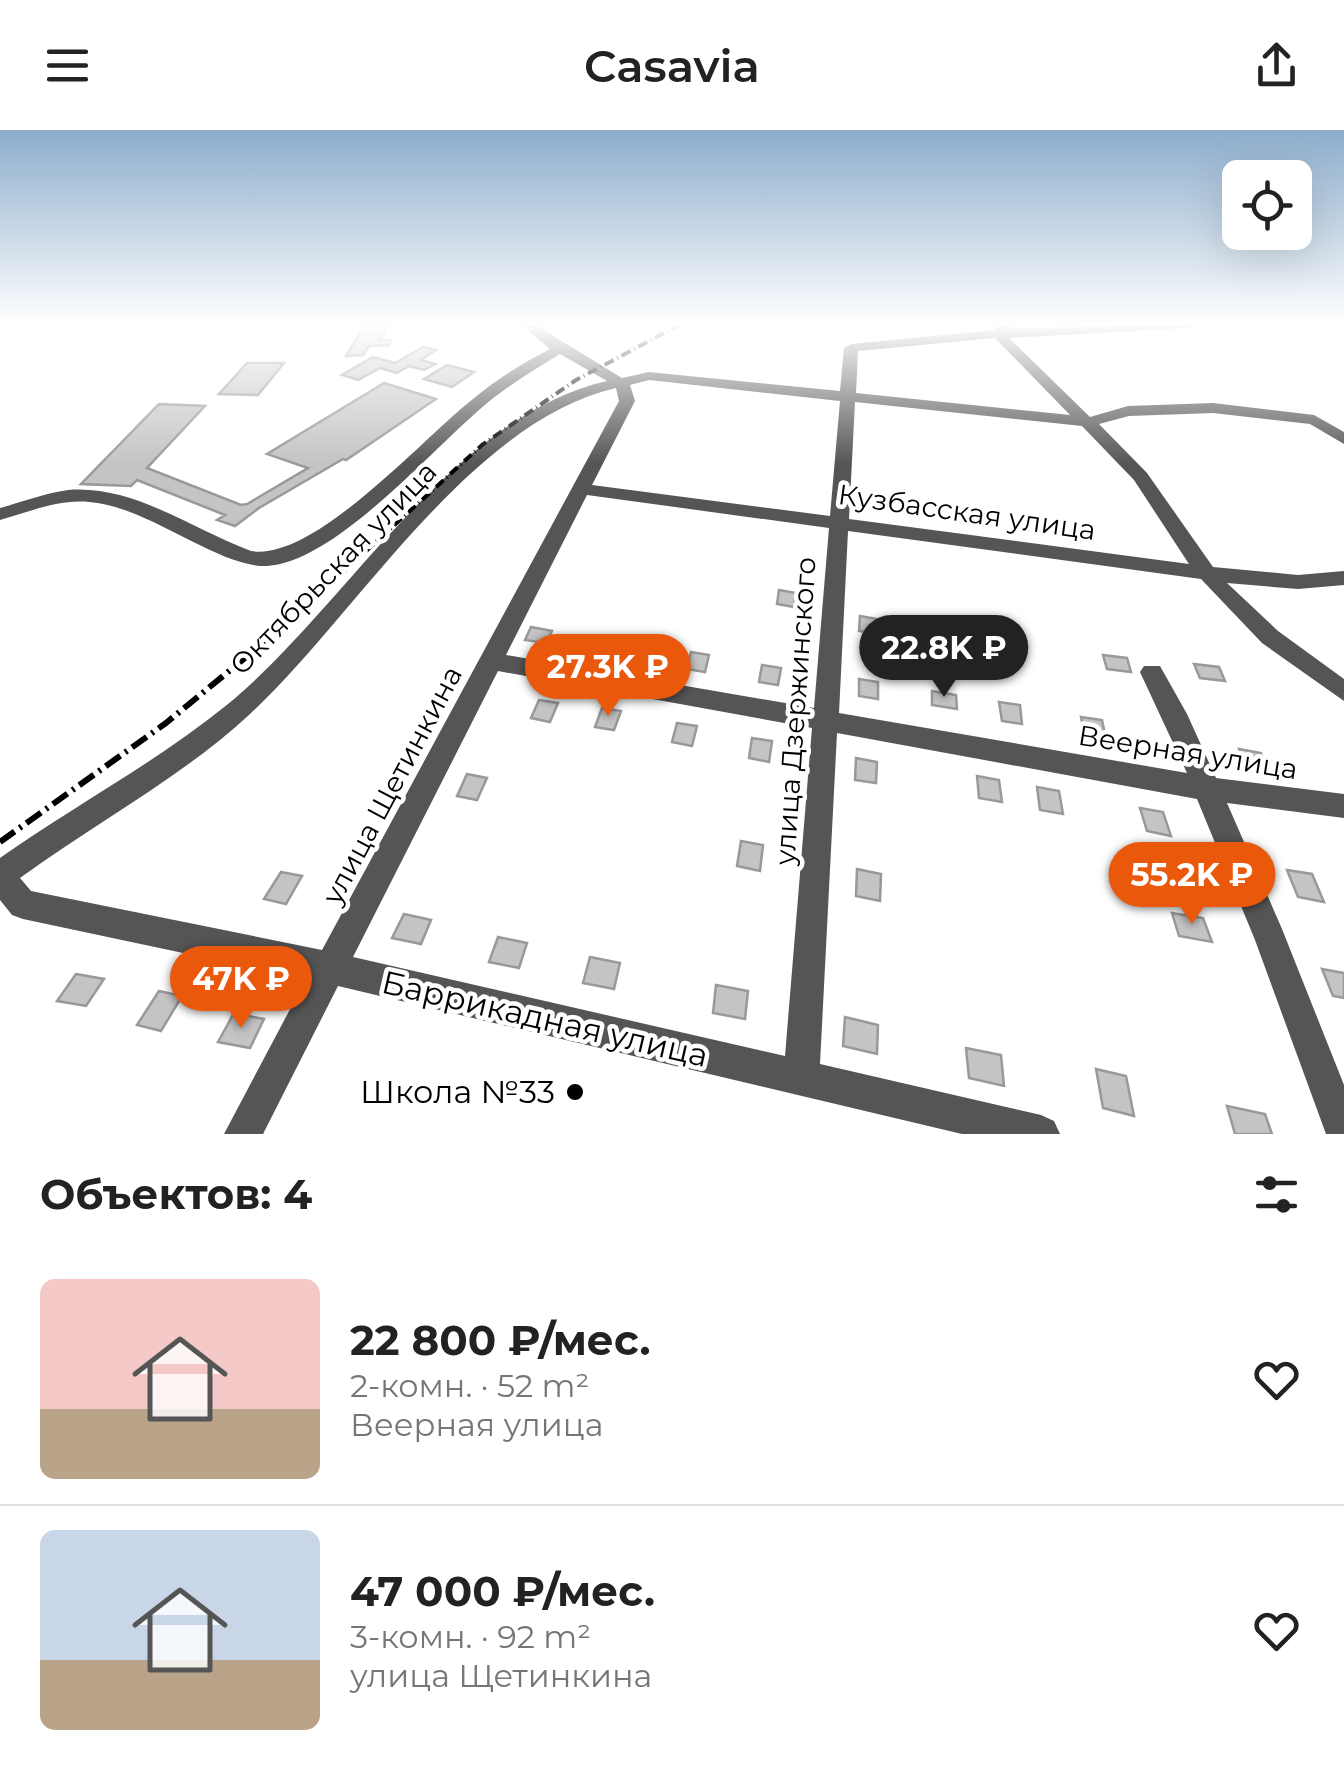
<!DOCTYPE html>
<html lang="ru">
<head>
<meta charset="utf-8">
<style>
  :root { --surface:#fff; --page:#f6f6f6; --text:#222; --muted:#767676; --line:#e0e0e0; --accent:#ea580c }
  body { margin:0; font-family:Montserrat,sans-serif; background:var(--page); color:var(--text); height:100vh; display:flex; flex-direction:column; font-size:38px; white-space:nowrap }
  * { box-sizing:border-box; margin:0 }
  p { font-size:32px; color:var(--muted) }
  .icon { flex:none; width:55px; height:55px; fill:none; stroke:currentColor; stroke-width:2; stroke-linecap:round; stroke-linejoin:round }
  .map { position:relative; height:1004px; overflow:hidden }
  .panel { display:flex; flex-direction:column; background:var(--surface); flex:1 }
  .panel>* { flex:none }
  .buttons { position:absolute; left:1222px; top:30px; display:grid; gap:20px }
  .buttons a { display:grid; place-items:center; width:90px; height:90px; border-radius:15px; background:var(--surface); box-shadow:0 10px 40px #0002; font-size:50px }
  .price { position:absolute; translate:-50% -85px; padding:0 22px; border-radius:35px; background:var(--accent); color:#fff; font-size:32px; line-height:65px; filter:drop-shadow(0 2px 5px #0008) }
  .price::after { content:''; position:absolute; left:50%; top:60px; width:30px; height:22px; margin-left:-15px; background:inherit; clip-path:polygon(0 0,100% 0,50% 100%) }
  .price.current { background:#222; color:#fff }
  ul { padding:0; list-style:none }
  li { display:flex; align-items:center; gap:30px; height:250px; padding:0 40px }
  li+li { border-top:2px solid var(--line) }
  li span { display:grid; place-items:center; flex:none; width:280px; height:200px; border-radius:15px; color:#555 }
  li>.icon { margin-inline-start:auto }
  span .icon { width:120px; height:120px; fill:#fffc; stroke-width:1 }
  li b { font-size:42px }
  h2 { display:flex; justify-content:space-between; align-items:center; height:120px; padding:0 40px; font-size:42px }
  header { display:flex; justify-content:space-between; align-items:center; height:130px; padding:0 40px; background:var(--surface); font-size:45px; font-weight:600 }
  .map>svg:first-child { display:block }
  .building { fill:#c4c4c4; stroke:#999; stroke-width:2.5 }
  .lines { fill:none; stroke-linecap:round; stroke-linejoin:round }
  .minor { fill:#555; fill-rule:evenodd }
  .rail-far1 { stroke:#000; stroke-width:4; stroke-dasharray:10 4 1 4; stroke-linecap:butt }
  .rail { stroke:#000; stroke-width:6; stroke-dasharray:18 6 2.5 6; stroke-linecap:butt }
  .poi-dot { fill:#000; stroke:#fff; stroke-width:4 }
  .labels { text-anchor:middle; stroke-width:9; stroke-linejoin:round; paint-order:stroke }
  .street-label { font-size:28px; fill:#000; stroke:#fff }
  .near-street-label { font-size:32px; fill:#000; stroke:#fff }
  .near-poi-label { font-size:32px; fill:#000; stroke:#fff; text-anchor:end }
</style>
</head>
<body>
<header><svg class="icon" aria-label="menu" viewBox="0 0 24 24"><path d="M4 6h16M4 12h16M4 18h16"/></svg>Casavia<svg class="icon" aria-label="share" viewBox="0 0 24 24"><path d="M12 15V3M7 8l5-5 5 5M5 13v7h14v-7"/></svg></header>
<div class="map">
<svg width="1344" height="1004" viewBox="0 0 1344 1004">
  <rect width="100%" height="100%" fill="#fff"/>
  <g class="building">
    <polygon points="365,194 389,194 380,210 391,210 389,215 369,216 363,225 346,226"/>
    <polygon points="423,217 436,220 421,230 435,234 424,240 409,236 397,243 380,238 358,250 342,245 373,227 395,233"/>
    <polygon points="247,233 284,233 258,265 219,264"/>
    <polygon points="447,235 474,242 452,257 424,249"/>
    <polygon points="384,253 436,269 346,330 343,329 259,378 235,396 217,390 225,385 137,350 131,356 81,354 159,274 205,276 147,338 241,375 247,374 308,338 267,324"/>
    <polygon points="779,460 796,463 794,477 777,474"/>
    <polygon points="860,486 877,489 877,504 859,501"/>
    <polygon points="531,497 552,501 546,513 525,510"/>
    <polygon points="607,509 628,512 623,525 602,521"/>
    <polygon points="691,522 709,525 705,542 687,539"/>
    <polygon points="1103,525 1127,528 1131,542 1107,539"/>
    <polygon points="1194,534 1219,537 1225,551 1200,548"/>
    <polygon points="762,535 781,538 778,555 759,552"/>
    <polygon points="859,549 878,552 878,569 859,566"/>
    <polygon points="932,561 956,565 957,579 932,575"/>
    <polygon points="539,570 558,573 550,592 531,588"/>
    <polygon points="999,572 1020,575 1022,594 1002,591"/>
    <polygon points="602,578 621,581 614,600 595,597"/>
    <polygon points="1081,587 1102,590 1106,609 1085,606"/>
    <polygon points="677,593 697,596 692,616 672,612"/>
    <polygon points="752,608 772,611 769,632 749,628"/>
    <polygon points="1239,619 1261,623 1270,644 1247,640"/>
    <polygon points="856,628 877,632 876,653 855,650"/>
    <polygon points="467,644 487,648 477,670 457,666"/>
    <polygon points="977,646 999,650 1002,672 979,668"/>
    <polygon points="1037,657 1059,661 1063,684 1040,680"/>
    <polygon points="1140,678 1163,682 1171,706 1147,701"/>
    <polygon points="741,711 763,715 760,741 737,736"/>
    <polygon points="857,739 881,744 880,771 856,766"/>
    <polygon points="1287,740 1312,744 1324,772 1298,767"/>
    <polygon points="281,742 302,746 286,774 264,769"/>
    <polygon points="1172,783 1203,788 1212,812 1179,806"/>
    <polygon points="404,784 431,790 421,814 392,808"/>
    <polygon points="498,807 527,813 519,838 489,832"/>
    <polygon points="590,827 620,833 614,859 583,853"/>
    <polygon points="1322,839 1344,843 1344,868 1333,866"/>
    <polygon points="76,844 104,849 86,876 57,871"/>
    <polygon points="716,855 748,861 745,889 713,883"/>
    <polygon points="159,861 182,866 161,901 137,895"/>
    <polygon points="234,883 264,889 250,918 218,912"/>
    <polygon points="845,887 878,895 877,924 843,916"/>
    <polygon points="966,918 1001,925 1004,956 969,948"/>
    <polygon points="1096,939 1126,946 1134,986 1103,978"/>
    <polygon points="1227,976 1265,984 1272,1004 1235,1004"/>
  </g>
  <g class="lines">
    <path class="minor" d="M 520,194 L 534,194 L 622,248 L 649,242 L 840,261 L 844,218 L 851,214 L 995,200 L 1002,194 L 1012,194 L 1011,199 L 1195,194 L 1189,198 L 1009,208 L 1090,287 L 1128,276 L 1213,273 L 1314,285 L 1344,302 L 1344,314 L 1310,294 L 1213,283 L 1129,286 L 1099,294 L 1147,343 L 1213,437 L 1298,445 L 1344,441 L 1344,455 L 1298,459 L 1227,453 L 1278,501 L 1344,549 L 1344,571 L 1262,513 L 1201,449 L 848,401 L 839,583 L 1187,643 L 1140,542 L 1144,536 L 1160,536 L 1187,584 L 1216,648 L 1344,664 L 1344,688 L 1227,673 L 1282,799 L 1344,955 L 1344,1004 L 1326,1004 L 1255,810 L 1197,669 L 837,603 L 820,934 L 1041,985 L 1054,991 L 1060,1004 L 962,1004 L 338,856 L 263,1004 L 224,1004 L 306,849 L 23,789 L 12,785 L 0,770 L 0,728 C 75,675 157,632 228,574 C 346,477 452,286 607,251 L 560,224 C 532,241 504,258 479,280 C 428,324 334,432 267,436 C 219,438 148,376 89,372 C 58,369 29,382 0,390 L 0,378 C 22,372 45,363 68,360 C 134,355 192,399 251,421 C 314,432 424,307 473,269 C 497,249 523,233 550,219 ZM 995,208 L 1070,285 L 856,263 L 858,221 ZM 649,250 L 840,271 L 830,386 L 592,355 L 635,271 L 630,255 ZM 616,258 L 619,271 L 322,820 L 31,761 L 20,748 C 95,693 181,648 250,584 C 357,485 469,292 616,258 ZM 855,272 L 1082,296 L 1134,350 L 1189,434 L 849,389 ZM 587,365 L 829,398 L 814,578 L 506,525 ZM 498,541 L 812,598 L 785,926 L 353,827 Z"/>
    <polyline class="rail-far1" points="282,498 482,315 576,250 681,194"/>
    <polyline class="rail" points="0,712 166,593 285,495"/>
  </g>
  <linearGradient id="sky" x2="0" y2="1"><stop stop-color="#8cadcc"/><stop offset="0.58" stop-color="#fff"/><stop offset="1" stop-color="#fff" stop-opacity="0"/></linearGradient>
  <rect width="1344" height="334" fill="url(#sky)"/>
  <circle class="poi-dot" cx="575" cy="962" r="10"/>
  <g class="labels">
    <g class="street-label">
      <text transform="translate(967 382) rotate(8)" y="10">Кузбасская улица</text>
      <text transform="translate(333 438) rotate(-46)" y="10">Октябрьская улица</text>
      <text transform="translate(795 581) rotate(-86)" y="10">улица Дзержинского</text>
      <text transform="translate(1188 622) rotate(9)" y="10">Веерная улица</text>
      <text transform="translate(392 655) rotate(-62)" y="10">улица Щетинкина</text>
    </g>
    <g class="near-street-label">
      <text transform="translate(545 889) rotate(13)" y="11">Баррикадная улица</text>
    </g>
    <g class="near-poi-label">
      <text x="555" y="973">Школа №33</text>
    </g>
  </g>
</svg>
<div class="buttons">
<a><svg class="icon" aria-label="locate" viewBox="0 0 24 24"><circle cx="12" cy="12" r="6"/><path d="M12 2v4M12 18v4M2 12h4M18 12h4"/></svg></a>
</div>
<b class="price current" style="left:944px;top:570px">22.8K ₽</b>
<b class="price" style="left:608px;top:589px">27.3K ₽</b>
<b class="price" style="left:1192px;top:797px">55.2K ₽</b>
<b class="price" style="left:241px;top:901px">47K ₽</b>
</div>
<section class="panel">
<h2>Объектов: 4<svg class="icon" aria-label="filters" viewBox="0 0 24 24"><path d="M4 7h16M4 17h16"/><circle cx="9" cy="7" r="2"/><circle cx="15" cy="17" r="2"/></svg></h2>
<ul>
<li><span style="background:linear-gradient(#f6c9c9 65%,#b9a48a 0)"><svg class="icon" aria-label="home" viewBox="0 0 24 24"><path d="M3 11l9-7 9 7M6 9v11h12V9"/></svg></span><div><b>22 800 ₽/мес.</b><p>2-комн. · 52 m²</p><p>Веерная улица</p></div><svg class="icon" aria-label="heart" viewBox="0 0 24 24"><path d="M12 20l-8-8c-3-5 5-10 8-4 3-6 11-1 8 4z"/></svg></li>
<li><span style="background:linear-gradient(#c9d6e8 65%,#b9a48a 0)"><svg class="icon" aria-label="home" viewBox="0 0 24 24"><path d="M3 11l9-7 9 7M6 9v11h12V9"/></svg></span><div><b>47 000 ₽/мес.</b><p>3-комн. · 92 m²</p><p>улица Щетинкина</p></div><svg class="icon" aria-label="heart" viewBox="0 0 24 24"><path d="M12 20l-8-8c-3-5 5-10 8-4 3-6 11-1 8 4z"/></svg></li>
</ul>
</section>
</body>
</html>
